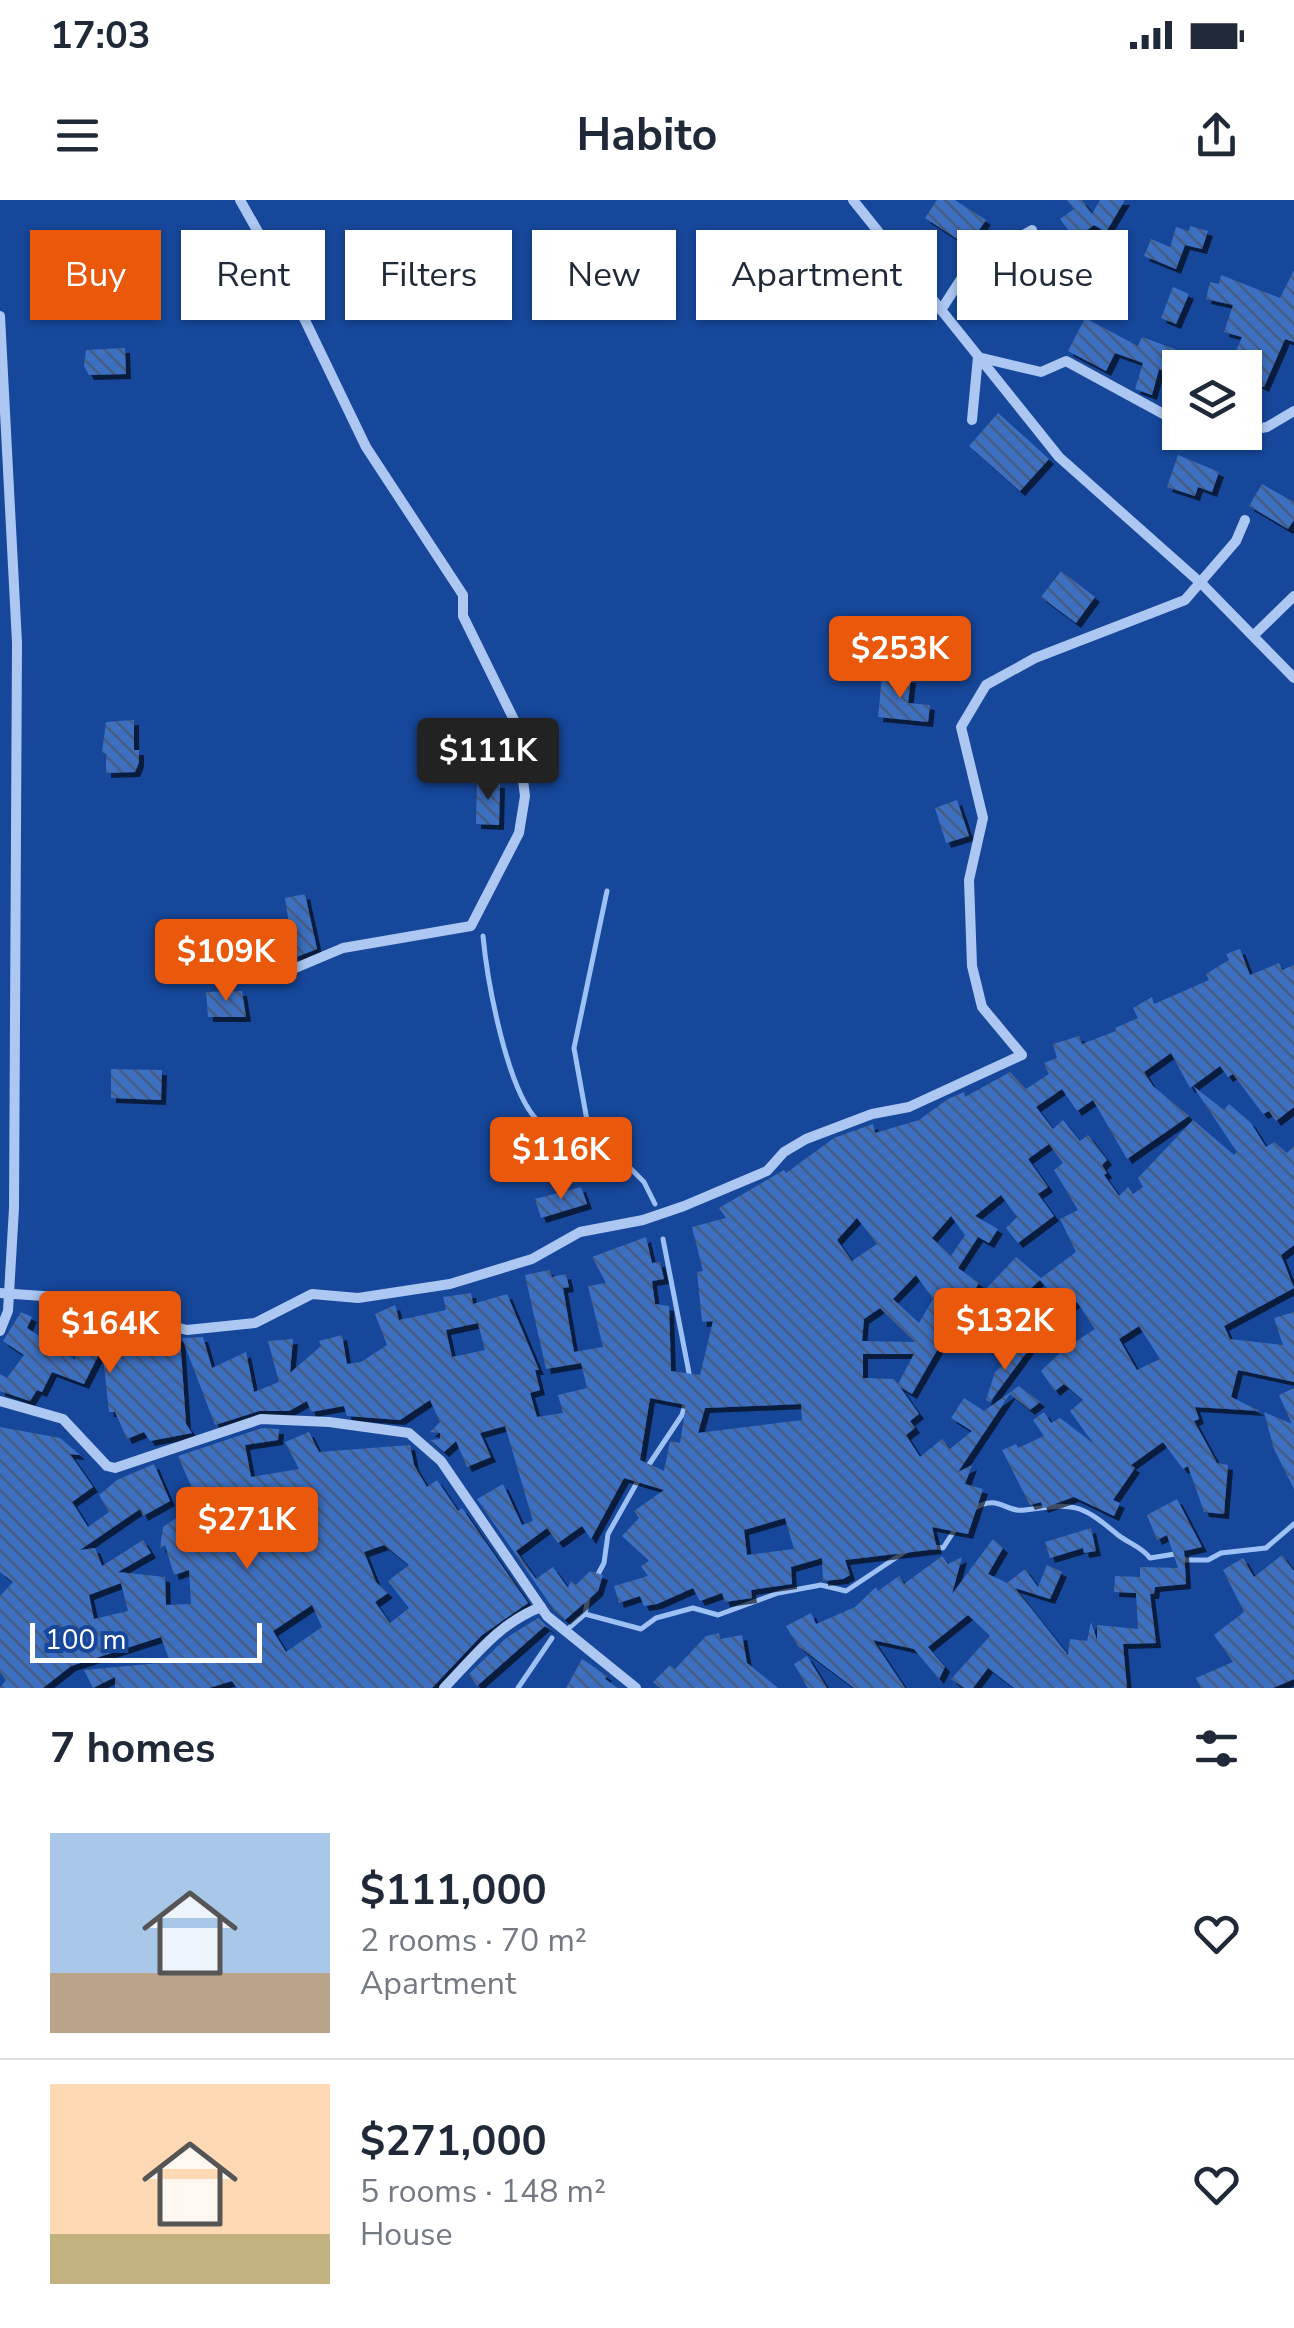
<!DOCTYPE html>
<html lang="en">
<head>
<meta charset="utf-8">
<style>
  :root { --surface:#fff; --page:#f2f2f3; --text:#1f2937; --muted:#747a83; --line:#e0e1e3; --accent:#ea580c }
  body { margin:0; font-family:"Nunito Sans",sans-serif; background:var(--page); color:var(--text); height:100vh; display:flex; flex-direction:column; font-size:38px; white-space:nowrap }
  * { box-sizing:border-box; margin:0 }
  p { font-size:32px; color:var(--muted) }
  .icon { flex:none; width:55px; height:55px; fill:none; stroke:currentColor; stroke-width:2; stroke-linecap:round; stroke-linejoin:round }
  .map { position:relative; height:1488px; overflow:hidden }
  .side { display:flex; flex-direction:column; background:var(--surface); flex:1 }
  .side>* { flex:none }
  .top-card { position:absolute; left:30px; top:30px; width:1235px; height:90px; display:flex; gap:20px }
  .buttons { position:absolute; left:1162px; top:150px; display:grid; gap:20px }
  .buttons a { display:grid; place-items:center; width:100px; height:100px; border-radius:0px; background:var(--surface); box-shadow:0 2px 8px #0004; font-size:50px }
  .scale { position:absolute; left:30px; bottom:25px; width:232px; box-sizing:border-box; padding-left:10px; border:5px solid #fff; border-top:0; font-size:28px; line-height:35px; white-space:nowrap; color:#fff; -webkit-text-stroke:8px #16479a; paint-order:stroke }
  .price { position:absolute; translate:-50% -85px; padding:0 22px; border-radius:10px; background:var(--accent); color:#fff; font-size:32px; line-height:65px; filter:drop-shadow(0 2px 5px #0008) }
  .price::after { content:''; position:absolute; left:50%; top:60px; width:30px; height:22px; margin-left:-15px; background:inherit; clip-path:polygon(0 0,100% 0,50% 100%) }
  .price.selected { background:#222; color:#fff }
  ul { padding:0; list-style:none }
  li { display:flex; align-items:center; gap:30px; height:250px; padding:0 50px }
  li+li { border-top:2px solid var(--line) }
  li span { display:grid; place-items:center; flex:none; width:280px; height:200px; border-radius:0px; color:#555 }
  li>.icon { margin-inline-start:auto }
  span .icon { width:120px; height:120px; fill:#fffc; stroke-width:1 }
  li b { font-size:42px }
  h2 { display:flex; justify-content:space-between; align-items:center; height:120px; padding:0 50px; font-size:42px }
  .chip { padding:0 35px; border-radius:0px; background:var(--surface); box-shadow:0 2px 8px #0004; font-size:35px; line-height:90px }
  .chip.selected { background:var(--accent); color:#fff }
  .status { display:flex; justify-content:space-between; align-items:center; height:70px; padding:0 50px; background:var(--surface); direction:ltr }
  .status svg { height:28px; fill:currentColor }
  header { display:flex; justify-content:space-between; align-items:center; height:130px; padding:0 50px; background:var(--surface); font-size:45px; font-weight:700 }
  .map>svg:first-child { display:block }
  .lines { fill:none; stroke-linecap:round; stroke-linejoin:round }
  .stream { stroke:#9dc0f5; stroke-width:5 }
  .building { fill:url(#building-back-hatch); fill-rule:evenodd; filter:url(#shadow) }
  .minor { stroke:#abc7f2; stroke-width:10 }
</style>
</head>
<body>
<div class="status"><b>17:03</b><svg viewBox="0 0 49 12"><path d="M0 12V9h3v3zM5 12V6h3v6zM10 12V3h3v9zM15 12V0h3v12zM26 1h20v11H26zM47 4h2v5h-2z"/></svg></div>
<header><svg class="icon" aria-label="menu" viewBox="0 0 24 24"><path d="M4 6h16M4 12h16M4 18h16"/></svg>Habito<svg class="icon" aria-label="share" viewBox="0 0 24 24"><path d="M12 15V3M7 8l5-5 5 5M5 13v7h14v-7"/></svg></header>
<div class="map">
<svg width="1294" height="1488" viewBox="0 0 1294 1488">
  <defs>
    <pattern id="building-back-hatch" width="6" height="6" patternUnits="userSpaceOnUse" patternTransform="scale(2.5)"><rect width="6" height="6" fill="#3e70c1"/><path d="M-1 5l2 2M0 0l6 6M5-1l2 2" fill="none" stroke="#465c81"/></pattern>
    <filter id="shadow"><feDropShadow dx="5" dy="5" stdDeviation="0" flood-color="#0009"/></filter>
  </defs>
  <rect width="100%" height="100%" fill="#16479a"/>
  <g class="lines">
    <g class="stream">
      <polyline points="607,691 574,848 588,926 644,982 655,1004"/>
      <path d="M 483,736 C 487,779 507,893 539,922 C 557,939 581,942 604,944"/>
      <polyline points="663,1039 690,1178"/>
      <polyline points="648,1266 682,1215 687,1198"/>
      <path d="M 973,1309 C 1000,1293 1004,1313 1025,1310 C 1074,1303 1080,1303 1118,1335 C 1128,1343 1142,1347 1150,1358 L 1175,1354 L 1186,1360 L 1208,1360 L 1221,1353 L 1266,1348 L 1294,1324"/>
      <polyline points="934,1347 943,1348 956,1328"/>
      <polyline points="596,1378 604,1363 608,1334 639,1279"/>
      <polyline points="585,1414 641,1429 656,1418 693,1408 718,1415 778,1393 821,1385 846,1391 909,1349"/>
      <polyline points="570,1427 585,1414 588,1397"/>
      <polyline points="518,1488 552,1438"/>
    </g>
  </g>
  <g class="building">
    <polygon points="937,0 955,0 986,20 968,46 925,18"/>
    <polygon points="1067,0 1082,0 1092,14 1100,0 1125,0 1106,32 1094,25 1075,39 1060,19 1074,9"/>
    <polygon points="1190,26 1208,31 1202,49 1185,45 1176,69 1144,56 1151,39 1170,47 1176,27 1189,31"/>
    <polygon points="1294,70 1294,142 1285,139 1264,187 1245,178 1245,168 1229,168 1242,137 1224,132 1233,105 1206,99 1210,82 1219,84 1221,75 1280,98"/>
    <polygon points="1173,87 1189,94 1176,124 1161,118"/>
    <polygon points="1085,118 1138,146 1142,137 1188,154 1179,177 1159,169 1152,195 1135,189 1143,163 1115,153 1106,171 1068,151"/>
    <polygon points="125,148 126,174 89,175 84,166 86,150"/>
    <polygon points="998,213 1049,259 1020,291 969,246"/>
    <polygon points="1178,255 1219,272 1212,292 1198,287 1195,296 1167,287"/>
    <polygon points="1262,284 1294,302 1294,320 1288,329 1249,306"/>
    <polygon points="1061,371 1095,397 1076,423 1041,397"/>
    <polygon points="882,476 911,478 908,503 930,505 928,522 878,517"/>
    <polygon points="134,520 134,550 139,550 139,562 135,572 106,573 106,554 102,552 106,522"/>
    <polygon points="477,582 500,583 499,625 476,624"/>
    <polygon points="957,600 969,636 946,643 935,608"/>
    <polygon points="305,694 317,749 294,758 285,698"/>
    <path d="M 1240,749 L 1250,775 L 1279,763 L 1282,770 L 1294,765 L 1294,907 L 1276,921 L 1269,911 L 1263,914 L 1233,874 L 1228,877 L 1220,866 L 1190,888 L 1171,853 L 1144,872 L 1153,886 L 1189,916 L 1127,959 L 1093,900 L 1077,911 L 1062,889 L 1036,907 L 1053,929 L 1063,920 L 1080,941 L 1088,935 L 1107,960 L 1102,965 L 1107,973 L 1104,975 L 1119,996 L 1128,987 L 1133,994 L 1143,987 L 1138,978 L 1193,920 L 1234,955 L 1237,952 L 1193,886 L 1224,910 L 1229,904 L 1251,923 L 1266,947 L 1274,942 L 1287,953 L 1294,946 L 1294,1045 L 1281,1055 L 1294,1088 L 1224,1126 L 1230,1139 L 1283,1145 L 1274,1118 L 1294,1112 L 1294,1182 L 1238,1170 L 1231,1197 L 1260,1211 L 1195,1207 L 1199,1219 L 1194,1221 L 1217,1263 L 1228,1265 L 1224,1314 L 1204,1312 L 1188,1266 L 1183,1269 L 1163,1242 L 1131,1265 L 1135,1268 L 1113,1300 L 1120,1303 L 1114,1316 L 1074,1297 L 1043,1308 L 1041,1302 L 1030,1305 L 1002,1250 L 1016,1244 L 1018,1248 L 1044,1236 L 1033,1220 L 1044,1212 L 1051,1223 L 1060,1218 L 1093,1243 L 1070,1211 L 1083,1200 L 1064,1184 L 1055,1191 L 1041,1171 L 1062,1151 L 1043,1130 L 1055,1120 L 1075,1142 L 1095,1129 L 1077,1102 L 1065,1109 L 1040,1080 L 1005,1112 L 1022,1121 L 1005,1152 L 976,1138 L 978,1135 L 955,1119 L 912,1194 L 900,1187 L 919,1214 L 910,1221 L 915,1228 L 906,1235 L 920,1257 L 942,1239 L 950,1249 L 972,1231 L 951,1218 L 964,1198 L 984,1211 L 1019,1186 L 1040,1202 L 1030,1210 L 1010,1194 L 958,1272 L 972,1265 L 965,1284 L 983,1289 L 968,1334 L 932,1327 L 937,1349 L 845,1360 L 850,1375 L 843,1379 L 823,1381 L 822,1358 L 791,1367 L 792,1384 L 751,1390 L 752,1398 L 725,1402 L 722,1393 L 700,1401 L 693,1388 L 657,1404 L 644,1406 L 640,1396 L 619,1403 L 614,1386 L 648,1376 L 641,1366 L 649,1361 L 622,1336 L 639,1318 L 634,1311 L 664,1290 L 624,1278 L 591,1339 L 582,1326 L 558,1343 L 547,1328 L 516,1351 L 536,1379 L 553,1367 L 568,1388 L 571,1381 L 576,1385 L 590,1371 L 603,1375 L 598,1391 L 565,1420 L 554,1410 L 477,1299 L 503,1284 L 522,1325 L 533,1321 L 505,1226 L 480,1233 L 491,1257 L 467,1267 L 456,1241 L 444,1252 L 430,1240 L 440,1239 L 440,1233 L 430,1232 L 440,1222 L 430,1200 L 400,1220 L 347,1216 L 344,1206 L 311,1212 L 307,1201 L 289,1211 L 259,1211 L 215,1225 L 182,1138 L 203,1137 L 212,1168 L 246,1152 L 254,1192 L 279,1182 L 268,1141 L 293,1139 L 290,1173 L 321,1146 L 319,1141 L 342,1135 L 347,1164 L 361,1162 L 387,1145 L 375,1114 L 395,1105 L 399,1120 L 446,1110 L 443,1097 L 471,1093 L 473,1104 L 507,1094 L 539,1170 L 535,1170 L 540,1190 L 530,1193 L 537,1217 L 563,1213 L 558,1195 L 587,1188 L 581,1163 L 546,1169 L 525,1075 L 549,1070 L 552,1077 L 566,1074 L 569,1087 L 563,1088 L 574,1152 L 603,1147 L 588,1086 L 606,1083 L 592,1057 L 646,1037 L 652,1063 L 660,1062 L 664,1079 L 652,1081 L 655,1104 L 669,1106 L 671,1171 L 700,1175 L 713,1121 L 702,1122 L 697,1072 L 703,1071 L 692,1027 L 726,1018 L 719,1008 L 784,970 L 786,973 L 834,938 L 873,924 L 875,933 L 919,920 L 948,899 L 964,892 L 965,897 L 1010,872 L 1026,889 L 1049,874 L 1044,863 L 1057,858 L 1053,844 L 1079,836 L 1082,844 L 1116,831 L 1115,828 L 1138,818 L 1133,808 L 1152,797 L 1154,804 L 1209,780 L 1206,774 L 1229,760 L 1226,754 ZM 1049,944 L 1063,963 L 1054,970 L 1078,1010 L 1060,1019 L 1076,1052 L 1041,1078 L 1016,1057 L 983,1092 L 998,1104 L 986,1124 L 963,1108 L 979,1083 L 958,1068 L 978,1037 L 989,1043 L 998,1029 L 975,1016 L 1001,995 L 1017,1017 L 1006,1028 L 1018,1043 L 1054,1016 L 1038,994 L 1048,987 L 1028,959 ZM 951,1016 L 965,1035 L 951,1056 L 932,1038 ZM 857,1018 L 877,1044 L 852,1061 L 837,1040 ZM 916,1075 L 933,1099 L 919,1123 L 893,1099 ZM 880,1108 L 915,1142 L 862,1141 L 864,1119 ZM 478,1123 L 485,1150 L 452,1157 L 446,1130 ZM 1139,1126 L 1160,1159 L 1137,1170 L 1119,1139 ZM 863,1154 L 914,1154 L 898,1184 L 894,1179 L 863,1178 ZM 650,1198 L 686,1205 L 680,1243 L 670,1241 L 664,1271 L 640,1260 ZM 801,1204 L 802,1220 L 698,1233 L 705,1208 ZM 785,1318 L 794,1349 L 747,1355 L 744,1330 Z"/>
    <polygon points="242,791 246,817 208,817 206,792"/>
    <polygon points="111,869 162,870 161,900 111,898"/>
    <polygon points="581,987 587,1004 541,1018 535,999"/>
    <polygon points="21,1112 32,1117 27,1128 75,1160 80,1132 180,1137 186,1224 192,1233 150,1241 144,1232 127,1239 115,1212 109,1212 102,1148 84,1184 52,1172 42,1192 37,1190 30,1201 0,1191 0,1174 7,1178 24,1155 3,1141"/>
    <polygon points="1025,1146 1029,1149 990,1202 986,1200 995,1172"/>
    <polygon points="1294,1188 1294,1289 1274,1249 1264,1212 1292,1224 1279,1195"/>
    <path d="M 0,1227 L 60,1238 L 80,1255 L 70,1254 L 93,1287 L 72,1302 L 88,1327 L 109,1312 L 99,1295 L 117,1280 L 154,1264 L 170,1301 L 143,1316 L 140,1309 L 80,1350 L 95,1348 L 102,1366 L 143,1340 L 151,1353 L 118,1372 L 165,1377 L 166,1405 L 191,1404 L 189,1370 L 174,1375 L 165,1345 L 160,1348 L 163,1327 L 193,1307 L 182,1288 L 191,1286 L 178,1256 L 262,1228 L 279,1229 L 278,1240 L 245,1245 L 251,1277 L 299,1269 L 285,1242 L 309,1232 L 319,1252 L 410,1245 L 414,1265 L 427,1287 L 437,1280 L 458,1311 L 462,1308 L 528,1403 L 482,1435 L 432,1488 L 237,1488 L 232,1481 L 209,1488 L 115,1488 L 115,1477 L 93,1488 L 84,1470 L 170,1462 L 161,1437 L 71,1466 L 43,1488 L 0,1488 L 6,1480 L 0,1472 L 0,1396 L 13,1382 L 0,1372 ZM 384,1345 L 409,1365 L 388,1381 L 409,1408 L 390,1423 L 375,1402 L 388,1393 L 376,1382 L 364,1352 ZM 121,1383 L 128,1411 L 94,1419 L 89,1395 ZM 312,1405 L 322,1427 L 286,1452 L 273,1431 Z"/>
    <polygon points="1177,1299 1202,1347 1184,1351 1186,1384 1155,1387 1154,1394 1150,1394 1156,1443 1123,1444 1127,1488 1014,1488 988,1468 973,1488 964,1488 951,1479 990,1436 968,1415 928,1447 945,1467 939,1479 914,1449 873,1440 905,1488 854,1488 798,1446 786,1426 811,1413 816,1424 855,1407 876,1387 878,1391 899,1376 904,1384 942,1356 948,1364 962,1357 952,1394 993,1339 1003,1348 988,1374 1007,1383 1025,1369 1038,1387 1047,1365 1062,1372 1050,1399 1015,1388 1068,1455 1070,1439 1087,1441 1091,1422 1097,1440 1097,1425 1138,1429 1136,1393 1114,1392 1115,1376 1140,1377 1140,1367 1178,1368 1167,1335 1157,1340 1147,1315"/>
    <polygon points="1091,1328 1096,1351 1084,1353 1083,1348 1050,1358 1045,1342"/>
    <polygon points="1282,1355 1294,1371 1294,1479 1273,1488 1201,1488 1196,1478 1233,1462 1214,1435 1244,1412 1223,1370 1243,1358 1254,1377"/>
    <polygon points="538,1418 552,1431 545,1426 477,1486 469,1474 506,1438"/>
    <polygon points="719,1433 720,1439 742,1435 747,1463 778,1488 660,1488 653,1482 670,1465 675,1469 706,1436"/>
    <polygon points="807,1456 827,1488 808,1488 794,1464"/>
    <polygon points="582,1459 607,1476 605,1479 618,1488 566,1488"/>
  </g>
  <g class="lines">
    <g class="minor">
      <polyline points="240,0 288,85 366,247 463,395 463,416 516,524 525,596 519,633 471,726 343,748 286,772"/>
      <polyline points="853,0 1059,257 1203,385 1294,478"/>
      <polyline points="941,110 987,39 1007,44 1032,30"/>
      <polyline points="0,116 17,443 14,1008 8,1111 0,1131"/>
      <polyline points="972,220 978,157 1041,172 1066,161 1180,223"/>
      <polyline points="1245,231 1267,227 1294,211"/>
      <polyline points="1202,232 1213,237 1239,232"/>
      <polyline points="1254,435 1294,396"/>
      <polyline points="0,1093 57,1097 187,1130 255,1123 312,1094 358,1098 450,1084 532,1059 580,1032 643,1020 684,1006 767,971 784,952 806,939 872,914 909,907 1022,855 982,807 972,766 969,680 983,618 961,527 986,485 1035,458 1185,400 1236,341 1245,320"/>
      <polyline points="0,1201 63,1219 107,1266 115,1268 261,1219 329,1222 409,1233 441,1261 547,1416 636,1488"/>
      <path d="M 444,1488 C 475,1456 499,1423 541,1407"/>
    </g>
  </g>
</svg>
<div class="buttons">
<a><svg class="icon" aria-label="layers" viewBox="0 0 24 24"><path d="M12 4l9 5-9 5-9-5zM3 14l9 5 9-5"/></svg></a>
</div>
<div class="scale">100 m</div>
<b class="price" style="left:900px;top:501px">$253K</b>
<b class="price selected" style="left:488px;top:603px">$111K</b>
<b class="price" style="left:226px;top:804px">$109K</b>
<b class="price" style="left:561px;top:1002px">$116K</b>
<b class="price" style="left:1005px;top:1173px">$132K</b>
<b class="price" style="left:110px;top:1176px">$164K</b>
<b class="price" style="left:247px;top:1372px">$271K</b>
<div class="top-card">
<a class="chip selected">Buy</a>
<a class="chip">Rent</a>
<a class="chip">Filters</a>
<a class="chip">New</a>
<a class="chip">Apartment</a>
<a class="chip">House</a>
</div>
</div>
<section class="side">
<h2>7 homes<svg class="icon" aria-label="filters" viewBox="0 0 24 24"><path d="M4 7h16M4 17h16"/><circle cx="9" cy="7" r="2"/><circle cx="15" cy="17" r="2"/></svg></h2>
<ul>
<li><span style="background:linear-gradient(#a9c7e8 70%,#b9a48a 0)"><svg class="icon" aria-label="home" viewBox="0 0 24 24"><path d="M3 11l9-7 9 7M6 9v11h12V9"/></svg></span><div><b>$111,000</b><p>2 rooms · 70 m²</p><p>Apartment</p></div><svg class="icon" aria-label="heart" viewBox="0 0 24 24"><path d="M12 20l-8-8c-3-5 5-10 8-4 3-6 11-1 8 4z"/></svg></li>
<li><span style="background:linear-gradient(#ffd9b3 75%,#c2b280 0)"><svg class="icon" aria-label="home" viewBox="0 0 24 24"><path d="M3 11l9-7 9 7M6 9v11h12V9"/></svg></span><div><b>$271,000</b><p>5 rooms · 148 m²</p><p>House</p></div><svg class="icon" aria-label="heart" viewBox="0 0 24 24"><path d="M12 20l-8-8c-3-5 5-10 8-4 3-6 11-1 8 4z"/></svg></li>
</ul>
</section>
</body>
</html>
